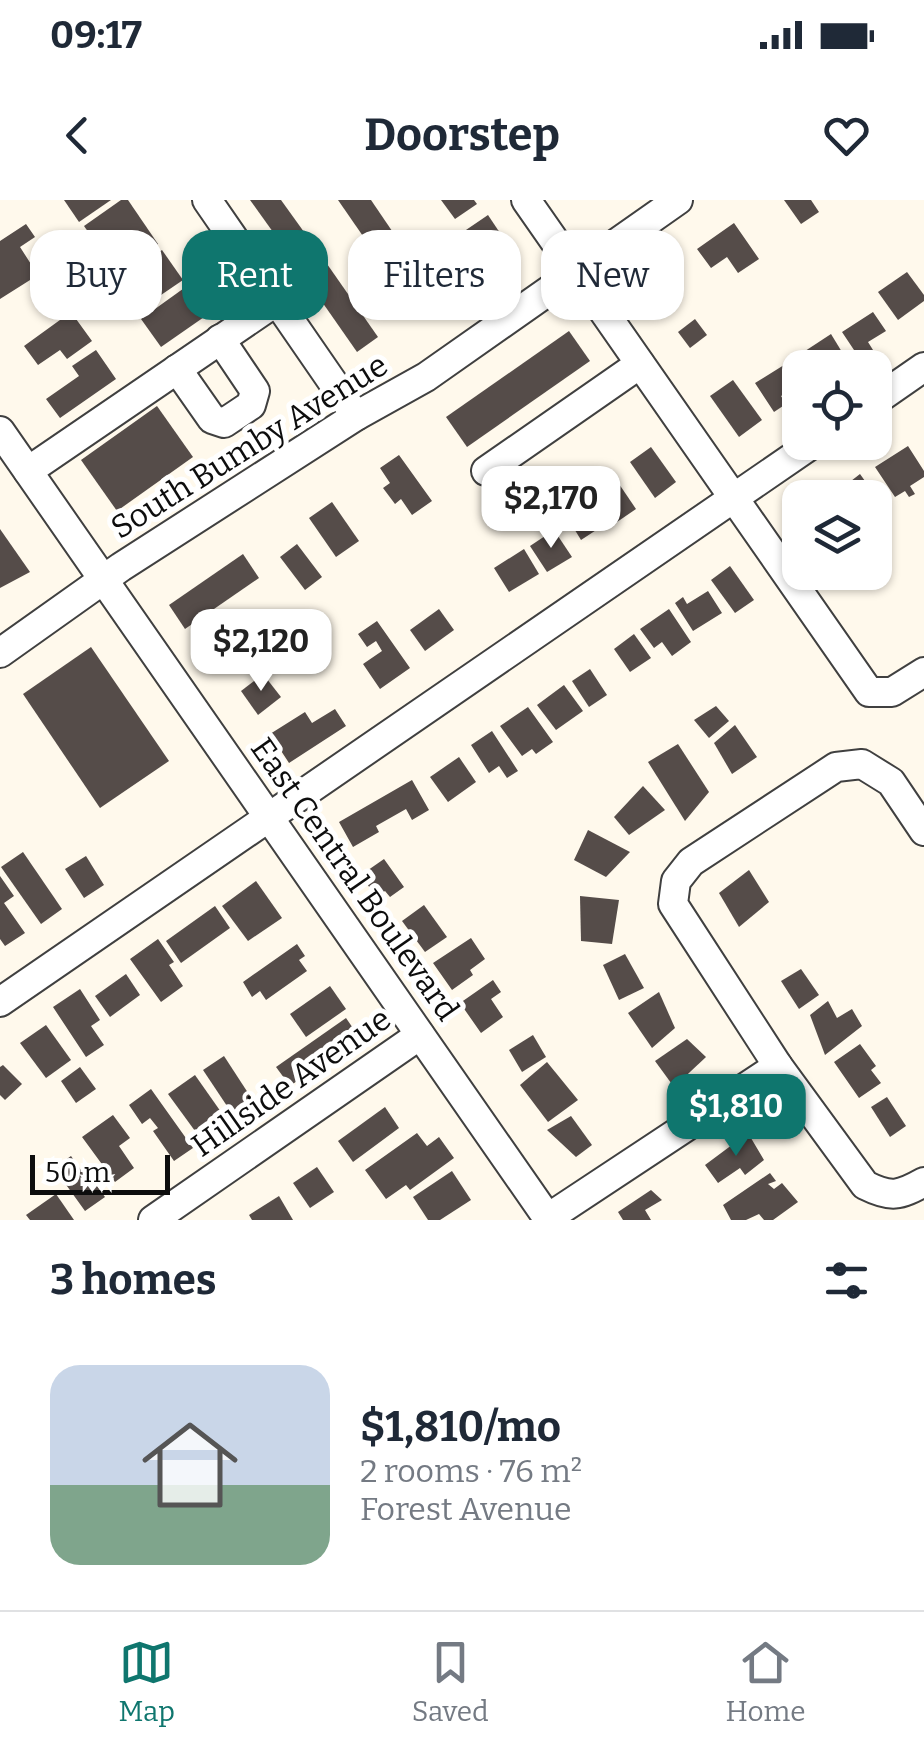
<!DOCTYPE html>
<html lang="en">
<head>
<meta charset="utf-8">
<style>
  :root { --surface:#fff; --page:#f2f2f3; --text:#1f2937; --muted:#747a83; --line:#e0e1e3; --accent:#0f766e }
  body { margin:0; font-family:Bitter,serif; background:var(--page); color:var(--text); height:100vh; display:flex; flex-direction:column; font-size:38px; white-space:nowrap }
  * { box-sizing:border-box; margin:0 }
  p { font-size:32px; color:var(--muted) }
  .icon { flex:none; width:55px; height:55px; fill:none; stroke:currentColor; stroke-width:2; stroke-linecap:round; stroke-linejoin:round }
  .map { position:relative; height:1020px; overflow:hidden }
  .side { display:flex; flex-direction:column; background:var(--surface); flex:1 }
  .side>* { flex:none }
  .banner { position:absolute; left:30px; top:30px; width:865px; height:90px; display:flex; gap:20px }
  .tools { position:absolute; left:782px; top:150px; display:grid; gap:20px }
  .tools a { display:grid; place-items:center; width:110px; height:110px; border-radius:20px; background:var(--surface); box-shadow:0 2px 8px #0004; font-size:50px }
  .scale { position:absolute; left:30px; bottom:25px; width:140px; box-sizing:border-box; padding-left:10px; border:5px solid #0d0d0d; border-top:0; font-size:28px; line-height:35px; white-space:nowrap; color:#0d0d0d; -webkit-text-stroke:8px #fff; paint-order:stroke }
  .price { position:absolute; translate:-50% -85px; padding:0 22px; border-radius:20px; background:#fff; color:#222; font-size:32px; line-height:65px; filter:drop-shadow(0 2px 5px #0008) }
  .price::after { content:''; position:absolute; left:50%; top:60px; width:30px; height:22px; margin-left:-15px; background:inherit; clip-path:polygon(0 0,100% 0,50% 100%) }
  .price.current { background:var(--accent); color:#fff }
  ul { padding:0; list-style:none }
  li { display:flex; align-items:center; gap:30px; height:250px; padding:0 50px }
  li span { display:grid; place-items:center; flex:none; width:280px; height:200px; border-radius:30px; color:#555 }
  li>.icon { margin-inline-start:auto }
  span .icon { width:120px; height:120px; fill:#fffc; stroke-width:1 }
  li b { font-size:42px }
  h2 { display:flex; justify-content:space-between; align-items:center; height:120px; padding:0 50px; font-size:42px }
  .pill { padding:0 35px; border-radius:30px; background:var(--surface); box-shadow:0 2px 8px #0004; font-size:35px; line-height:90px }
  .pill.current { background:var(--accent); color:#fff }
  .status { display:flex; justify-content:space-between; align-items:center; height:70px; padding:0 50px; background:var(--surface); direction:ltr }
  .status svg { height:28px; fill:currentColor }
  header { display:flex; justify-content:space-between; align-items:center; height:130px; padding:0 50px; background:var(--surface); font-size:45px; font-weight:700 }
  .tabs { display:flex; justify-content:space-around; align-items:center; height:140px; border-top:2px solid var(--line); background:var(--surface); font-size:28px; color:var(--muted) }
  .tabs a { display:grid; justify-items:center; gap:5px }
  .tabs .current { color:var(--accent) }
  .map>svg:first-child { display:block }
  .building { fill:#554c49 }
  .lines { fill:none; stroke-linecap:round; stroke-linejoin:round }
  .minor-casing { stroke:#404040; stroke-width:32 }
  .minor { stroke:#fff; stroke-width:28 }
  .labels { text-anchor:middle; stroke-width:10; stroke-linejoin:round; paint-order:stroke }
  .street-label { font-size:32px; fill:#0d0d0d; stroke:#fff }
</style>
</head>
<body>
<div class="status"><b>09:17</b><svg viewBox="0 0 49 12"><path d="M0 12V9h3v3zM5 12V6h3v6zM10 12V3h3v9zM15 12V0h3v12zM26 1h20v11H26zM47 4h2v5h-2z"/></svg></div>
<header><svg class="icon" aria-label="back" viewBox="0 0 24 24"><path d="M15 5l-7 7 7 7"/></svg>Doorstep<svg class="icon" aria-label="heart" viewBox="0 0 24 24"><path d="M12 20l-8-8c-3-5 5-10 8-4 3-6 11-1 8 4z"/></svg></header>
<div class="map">
<svg width="924" height="1020" viewBox="0 0 924 1020">
  <rect width="100%" height="100%" fill="#fff9ec"/>
  <g class="building">
    <polygon points="64,0 111,0 79,22"/>
    <polygon points="121,0 128,0 158,44 117,73 84,26"/>
    <polygon points="250,0 281,0 304,32 283,46"/>
    <polygon points="338,0 371,0 407,53 385,68"/>
    <polygon points="441,0 474,0 477,4 455,19"/>
    <polygon points="784,0 811,0 819,12 801,24"/>
    <polygon points="488,15 502,36 477,52 463,32"/>
    <polygon points="734,23 759,59 738,73 727,57 711,68 697,49"/>
    <polygon points="26,24 35,37 20,47 38,75 0,99 0,41"/>
    <polygon points="311,41 378,137 357,152 290,56"/>
    <polygon points="441,45 457,67 405,103 390,81"/>
    <polygon points="162,50 183,80 142,108 121,79"/>
    <polygon points="667,72 682,95 663,107 648,84"/>
    <polygon points="907,72 924,95 924,101 898,120 878,92"/>
    <polygon points="187,86 207,115 161,147 141,119"/>
    <polygon points="71,112 92,141 67,159 60,150 38,165 24,146"/>
    <polygon points="873,112 886,131 868,142 873,150 860,159 842,132"/>
    <polygon points="695,119 707,135 690,148 678,132"/>
    <polygon points="569,131 590,161 467,247 446,217"/>
    <polygon points="831,134 845,157 828,168 807,168 799,155"/>
    <polygon points="96,150 116,179 60,218 46,199 79,176 72,166"/>
    <polygon points="784,165 798,186 781,196 786,204 774,212 755,183"/>
    <polygon points="733,180 762,220 739,237 710,196"/>
    <polygon points="157,206 193,257 117,311 81,260"/>
    <polygon points="908,246 924,271 924,277 910,286 915,294 909,297 905,291 895,297 875,267"/>
    <polygon points="651,247 676,282 655,298 630,262"/>
    <polygon points="399,255 432,301 412,315 401,299 395,304 383,288 390,283 380,268"/>
    <polygon points="860,274 888,313 875,323 875,298 845,298 857,289 851,281"/>
    <polygon points="617,281 636,309 617,322 599,294"/>
    <polygon points="593,301 607,323 581,340 567,317"/>
    <polygon points="332,302 359,341 336,357 309,318"/>
    <polygon points="0,329 30,372 0,388"/>
    <polygon points="554,330 572,357 547,372 530,346"/>
    <polygon points="297,344 322,377 305,390 280,357"/>
    <polygon points="524,349 539,374 509,392 494,368"/>
    <polygon points="243,354 259,378 185,429 169,405"/>
    <polygon points="730,366 754,400 735,413 711,380"/>
    <polygon points="708,391 722,413 693,431 675,403 683,397 687,404"/>
    <polygon points="439,409 454,430 425,451 410,430"/>
    <polygon points="669,409 691,442 672,456 662,442 654,448 640,429"/>
    <polygon points="377,421 410,468 380,489 363,464 382,451 376,441 367,447 358,434"/>
    <polygon points="634,434 651,458 630,472 614,449"/>
    <polygon points="91,447 169,561 100,608 23,494"/>
    <polygon points="590,469 607,495 589,507 572,481"/>
    <polygon points="263,474 281,497 258,515 241,491"/>
    <polygon points="564,485 583,511 556,530 537,505"/>
    <polygon points="716,506 729,521 709,538 694,520"/>
    <polygon points="528,507 553,542 536,554 532,549 522,556 500,526"/>
    <polygon points="335,509 346,526 289,563 270,534 305,512 312,523"/>
    <polygon points="735,525 757,557 732,574 714,543"/>
    <polygon points="492,531 518,571 507,578 499,566 489,573 471,545"/>
    <polygon points="678,544 709,592 685,621 648,562"/>
    <polygon points="459,557 476,582 448,602 430,577"/>
    <polygon points="412,580 429,610 412,620 406,609 376,626 379,632 353,647 339,622"/>
    <polygon points="643,586 665,610 629,635 614,617"/>
    <polygon points="588,630 630,652 606,677 574,660"/>
    <polygon points="23,652 62,709 41,724 1,667"/>
    <polygon points="86,656 104,685 84,698 65,669"/>
    <polygon points="384,659 404,687 390,697 385,691 376,697 361,675"/>
    <polygon points="749,670 769,702 739,727 719,693"/>
    <polygon points="0,676 14,696 4,703 25,733 5,746 0,739"/>
    <polygon points="256,681 282,718 248,741 222,706"/>
    <polygon points="580,696 619,700 612,744 581,741"/>
    <polygon points="424,705 447,737 425,752 402,721"/>
    <polygon points="215,706 230,728 181,763 166,741"/>
    <polygon points="471,738 485,759 470,770 473,775 452,790 433,763"/>
    <polygon points="158,739 174,762 169,765 183,786 161,802 130,759"/>
    <polygon points="297,744 305,756 299,760 307,771 266,800 260,791 252,797 243,782"/>
    <polygon points="625,754 644,788 619,800 603,765"/>
    <polygon points="801,769 819,795 799,809 781,781"/>
    <polygon points="126,774 140,795 110,817 95,796"/>
    <polygon points="493,780 501,792 491,799 503,817 481,833 460,803"/>
    <polygon points="330,786 346,809 306,837 290,814"/>
    <polygon points="80,789 100,820 91,826 104,845 86,857 53,807"/>
    <polygon points="659,792 675,828 652,848 628,813"/>
    <polygon points="828,801 837,818 852,809 862,826 825,855 810,815"/>
    <polygon points="346,818 359,837 290,886 276,867"/>
    <polygon points="46,825 71,860 46,878 20,843"/>
    <polygon points="533,835 546,857 522,872 509,850"/>
    <polygon points="687,839 706,857 674,887 655,861"/>
    <polygon points="860,844 876,866 871,870 881,883 859,898 834,862"/>
    <polygon points="224,856 252,899 231,912 203,870"/>
    <polygon points="547,862 578,900 548,922 520,885"/>
    <polygon points="3,865 22,884 5,900 0,895 0,867"/>
    <polygon points="80,867 96,889 76,903 61,881"/>
    <polygon points="195,875 221,912 195,931 168,894"/>
    <polygon points="151,889 193,948 174,961 153,931 158,928 150,918 142,924 129,905"/>
    <polygon points="887,897 906,926 890,937 871,907"/>
    <polygon points="385,907 399,928 353,962 338,941"/>
    <polygon points="113,915 130,938 119,946 134,968 115,982 82,937"/>
    <polygon points="571,916 592,945 576,957 547,930"/>
    <polygon points="417,933 427,946 439,937 454,958 410,990 406,985 386,999 365,970"/>
    <polygon points="748,933 764,960 745,975 740,968 718,983 705,965"/>
    <polygon points="71,956 86,977 89,975 105,997 85,1011 54,968"/>
    <polygon points="317,967 334,992 310,1008 293,983"/>
    <polygon points="452,971 471,1000 440,1020 428,1020 413,997"/>
    <polygon points="770,973 776,981 768,984 774,989 782,983 798,1002 773,1020 764,1020 759,1014 746,1020 731,1020 723,1005"/>
    <polygon points="651,990 662,1000 645,1010 651,1020 623,1020 618,1012"/>
    <polygon points="56,994 74,1020 30,1020 26,1015"/>
    <polygon points="279,996 293,1020 252,1020 249,1015"/>
  </g>
  <g class="lines">
    <g class="minor-casing">
      <g id="minor">
        <polyline points="207,0 356,216"/>
        <polyline points="526,0 869,492 892,492 924,472"/>
        <polyline points="177,169 212,219 224,223 251,205 255,191 220,139"/>
        <polyline points="875,201 924,167"/>
        <polyline points="0,231 549,1020"/>
        <polyline points="28,271 277,101"/>
        <polyline points="486,271 640,164"/>
        <polyline points="0,453 121,367 356,216 426,177 678,0"/>
        <path d="M 924,631 L 891,582 L 862,564 L 836,567 L 691,662 L 676,681 L 673,704 L 778,866 L 865,985 C 891,998 899,996 924,982"/>
        <polyline points="0,802 815,242"/>
        <polyline points="548,1018 778,866"/>
        <polyline points="153,1020 420,835"/>
      </g>
    </g>
    <use href="#minor" class="minor"/>
  </g>
  <g class="labels">
    <g class="street-label">
      <text transform="translate(249 246) rotate(-32)" y="11">South Bumby Avenue</text>
      <text transform="translate(355 679) rotate(55)" y="11">East Central Boulevard</text>
      <text transform="translate(291 882) rotate(-35)" y="11">Hillside Avenue</text>
    </g>
  </g>
</svg>
<div class="tools">
<a><svg class="icon" aria-label="locate" viewBox="0 0 24 24"><circle cx="12" cy="12" r="6"/><path d="M12 2v4M12 18v4M2 12h4M18 12h4"/></svg></a>
<a><svg class="icon" aria-label="layers" viewBox="0 0 24 24"><path d="M12 4l9 5-9 5-9-5zM3 14l9 5 9-5"/></svg></a>
</div>
<div class="scale">50 m</div>
<b class="price" style="left:551px;top:351px">$2,170</b>
<b class="price" style="left:261px;top:494px">$2,120</b>
<b class="price current" style="left:736px;top:959px">$1,810</b>
<div class="banner">
<a class="pill">Buy</a>
<a class="pill current">Rent</a>
<a class="pill">Filters</a>
<a class="pill">New</a>
</div>
</div>
<section class="side">
<h2>3 homes<svg class="icon" aria-label="filters" viewBox="0 0 24 24"><path d="M4 7h16M4 17h16"/><circle cx="9" cy="7" r="2"/><circle cx="15" cy="17" r="2"/></svg></h2>
<ul>
<li><span style="background:linear-gradient(#c9d6e8 60%,#7fa58c 0)"><svg class="icon" aria-label="home" viewBox="0 0 24 24"><path d="M3 11l9-7 9 7M6 9v11h12V9"/></svg></span><div><b>$1,810/mo</b><p>2 rooms · 76 m²</p><p>Forest Avenue</p></div></li>
</ul>
</section>
<nav class="tabs">
<a class="current"><svg class="icon" aria-label="map" viewBox="0 0 24 24"><path d="M3 6l6-2 6 2 6-2v14l-6 2-6-2-6 2zM9 4v14M15 6v14"/></svg>Map</a>
<a><svg class="icon" aria-label="saved" viewBox="0 0 24 24"><path d="M7 4h10v16l-5-4-5 4z"/></svg>Saved</a>
<a><svg class="icon" aria-label="home" viewBox="0 0 24 24"><path d="M3 11l9-7 9 7M6 9v11h12V9"/></svg>Home</a>
</nav>
</body>
</html>
